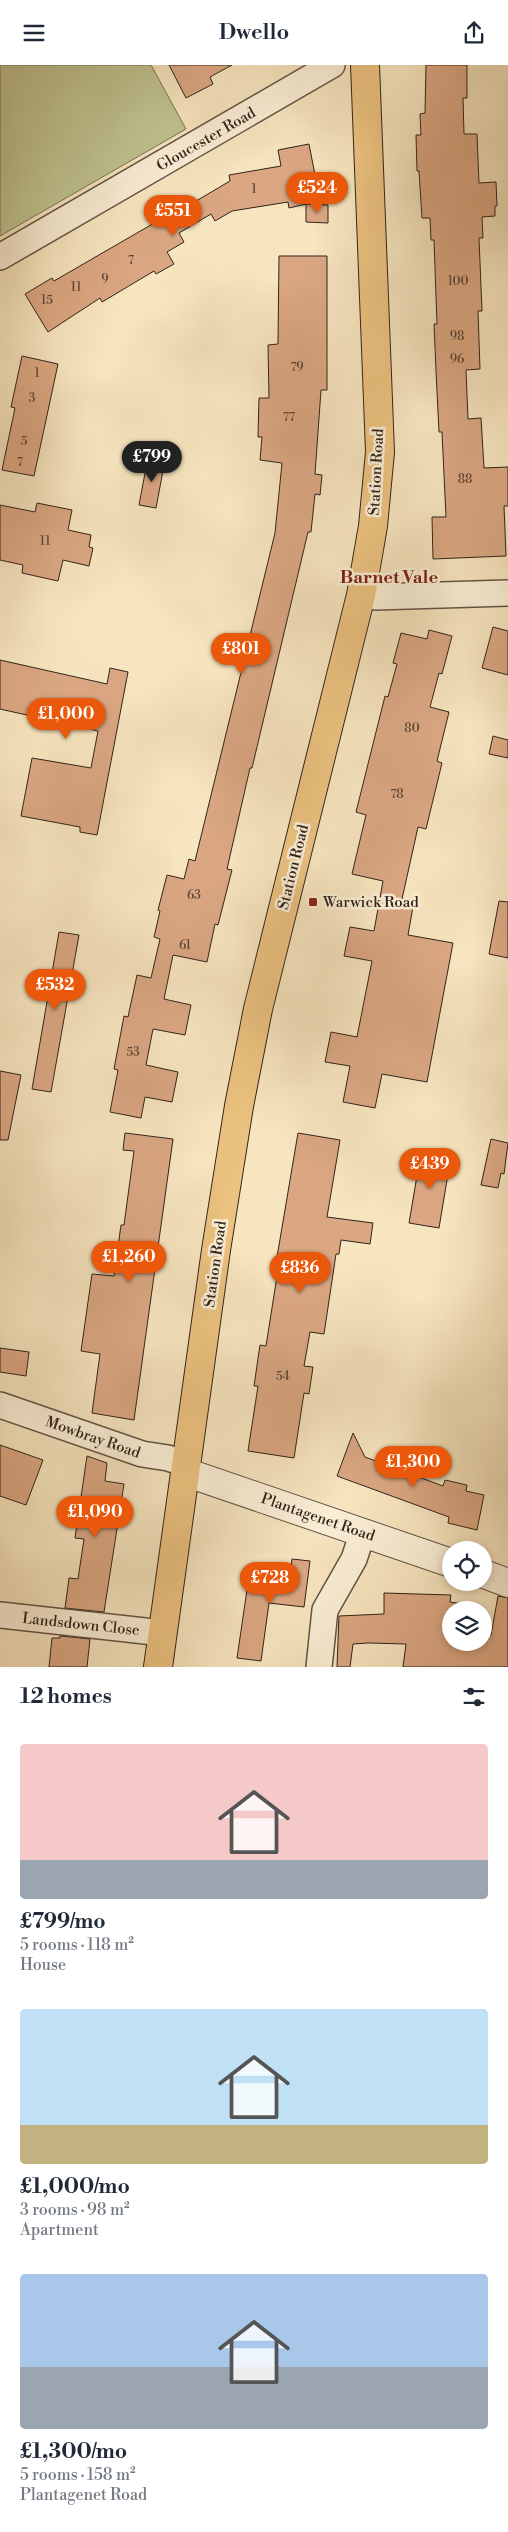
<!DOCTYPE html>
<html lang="en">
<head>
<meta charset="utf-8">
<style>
  :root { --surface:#fff; --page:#f2f2f3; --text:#1f2937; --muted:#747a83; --accent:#ea580c }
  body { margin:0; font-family:"Libre Bodoni",serif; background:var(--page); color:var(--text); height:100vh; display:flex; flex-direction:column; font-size:19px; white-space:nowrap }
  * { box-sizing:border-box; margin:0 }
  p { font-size:16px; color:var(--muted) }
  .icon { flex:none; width:28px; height:28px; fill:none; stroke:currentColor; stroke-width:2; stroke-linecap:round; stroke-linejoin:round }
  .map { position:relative; height:1602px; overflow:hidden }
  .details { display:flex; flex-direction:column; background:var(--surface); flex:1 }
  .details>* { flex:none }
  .controls { position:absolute; left:442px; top:1476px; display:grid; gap:10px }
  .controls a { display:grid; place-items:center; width:50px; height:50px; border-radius:50%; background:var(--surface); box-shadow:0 2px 8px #0003; font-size:25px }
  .price { position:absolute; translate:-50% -42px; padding:0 11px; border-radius:18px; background:var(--accent); color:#fff; font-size:16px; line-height:32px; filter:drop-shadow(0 1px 2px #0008) }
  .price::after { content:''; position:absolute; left:50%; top:30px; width:15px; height:11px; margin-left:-8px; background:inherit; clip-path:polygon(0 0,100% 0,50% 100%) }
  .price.active { background:#222; color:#fff }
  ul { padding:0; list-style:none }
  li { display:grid; align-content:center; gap:10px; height:265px; padding:0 20px }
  li span { display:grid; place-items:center; height:155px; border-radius:5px; color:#555 }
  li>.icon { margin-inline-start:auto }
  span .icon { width:90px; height:90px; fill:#fffc; stroke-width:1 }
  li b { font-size:21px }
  h2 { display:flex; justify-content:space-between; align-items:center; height:60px; padding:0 20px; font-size:21px }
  header { display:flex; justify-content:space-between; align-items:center; height:65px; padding:0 20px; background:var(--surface); font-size:22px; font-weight:600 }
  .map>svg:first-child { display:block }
  .green { fill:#bfc390; stroke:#787356 }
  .building { fill:#daa782; stroke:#31231d }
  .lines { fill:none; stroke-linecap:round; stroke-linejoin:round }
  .minor-casing { stroke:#625446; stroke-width:28 }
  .tertiary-casing { stroke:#625446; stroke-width:30 }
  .primary-casing { stroke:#31231d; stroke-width:30 }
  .minor { stroke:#faeed5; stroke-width:25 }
  .tertiary { stroke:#faeed5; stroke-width:28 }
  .primary { stroke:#ecc280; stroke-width:28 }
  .poi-dot { fill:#8f2418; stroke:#faeed5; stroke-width:2 }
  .labels { text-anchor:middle; stroke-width:5; stroke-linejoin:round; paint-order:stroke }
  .number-label { font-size:12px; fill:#5b4436 }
  .street-label { font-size:15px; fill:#31231d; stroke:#faeed5 }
  .poi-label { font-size:15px; fill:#31231d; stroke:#faeed5; text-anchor:start }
  .quarter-label { font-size:18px; font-weight:bold; fill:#7a1f14; stroke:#faeed5 }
</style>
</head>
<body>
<header><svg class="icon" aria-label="menu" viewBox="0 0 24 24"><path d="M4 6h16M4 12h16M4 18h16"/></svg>Dwello<svg class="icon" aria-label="share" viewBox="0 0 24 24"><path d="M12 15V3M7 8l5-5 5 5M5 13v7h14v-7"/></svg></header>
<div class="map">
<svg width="508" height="1602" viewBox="0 0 508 1602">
  <rect width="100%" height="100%" fill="#f7e5bf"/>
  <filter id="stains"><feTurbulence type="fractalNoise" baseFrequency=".004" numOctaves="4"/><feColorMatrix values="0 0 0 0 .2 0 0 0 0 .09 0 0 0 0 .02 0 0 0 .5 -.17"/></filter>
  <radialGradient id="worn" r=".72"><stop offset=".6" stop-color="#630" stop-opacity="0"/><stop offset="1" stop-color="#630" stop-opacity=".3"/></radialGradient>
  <polygon class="green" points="0,0 151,0 186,64 0,171"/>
  <g class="building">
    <polygon points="169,0 232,0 210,12 213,19 186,33"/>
    <polygon points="426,0 467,0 467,33 463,33 464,69 477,69 479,118 496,117 497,141 495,141 495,151 482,152 483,173 479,173 482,246 478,246 480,304 466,305 468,354 481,353 484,403 508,402 508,441 504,441 506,491 433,494 432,452 446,452 442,367 439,367 436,306 434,259 437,259 434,175 431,175 430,153 422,153 419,106 417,106 416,70 421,70 420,49 425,48"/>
    <polygon points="309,79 320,136 289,143 288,137 232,146 215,156 211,149 179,168 184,177 167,187 174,199 156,209 154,206 102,237 100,233 48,267 25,229 52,213 54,216 168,150 169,152 230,116 229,110 281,101 278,85"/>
    <polygon points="306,139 328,140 328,158 306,157"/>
    <polygon points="279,191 327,191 327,325 321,325 315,409 322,410 320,430 315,429 311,467 308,467 252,703 250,703 227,804 232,805 218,860 215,859 207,897 173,890 164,934 191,940 185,970 153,964 146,1000 178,1007 172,1037 145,1032 141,1053 110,1047 118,1005 114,1004 124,951 128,952 137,910 151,913 160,874 154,872 160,846 158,845 167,810 184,814 189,794 195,796 275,468 282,398 260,395 262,372 258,372 259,333 269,333 268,280 278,279"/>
    <polygon points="22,291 58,299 34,411 2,405 15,343 11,342"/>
    <polygon points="148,392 165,395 156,443 139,440"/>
    <polygon points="37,438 72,445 68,465 91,470 89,482 93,483 89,501 63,495 58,516 22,508 23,500 0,495 0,440 35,447"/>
    <polygon points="493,562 508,566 508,610 482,603"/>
    <polygon points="429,565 452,571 442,609 439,608 430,642 449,647 437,696 442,698 426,764 418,762 402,834 414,836 408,870 453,878 427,1017 382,1009 375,1043 343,1037 350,1001 325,997 331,967 357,972 372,896 344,891 350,862 374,866 383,816 352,809 366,750 356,747 385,631 388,632 397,599 393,598 401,568 427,574"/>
    <polygon points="0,595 107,619 110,603 128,607 97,770 80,767 80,762 21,751 32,693 91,703 98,666 0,644"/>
    <polygon points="493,671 508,675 508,693 489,689"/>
    <polygon points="499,836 508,837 508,893 489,889"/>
    <polygon points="59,867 79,870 51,1027 32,1024"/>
    <polygon points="0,1006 21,1010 8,1075 0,1075"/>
    <polygon points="125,1068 173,1074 134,1355 92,1348 100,1289 81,1286 92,1209 114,1211 121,1160 124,1160 134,1086 123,1085"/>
    <polygon points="298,1068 340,1075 327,1152 373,1158 370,1179 341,1175 339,1189 336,1189 324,1269 310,1267 304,1301 313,1302 309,1329 304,1328 294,1393 248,1386 258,1321 254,1321 260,1280 266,1281 280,1192 277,1192"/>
    <polygon points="491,1074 508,1078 504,1109 501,1108 498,1123 481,1120"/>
    <polygon points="421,1087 451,1091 439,1163 409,1158"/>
    <polygon points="0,1283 29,1287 26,1311 0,1307"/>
    <polygon points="353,1368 365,1392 443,1421 445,1415 467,1420 466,1426 484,1430 477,1465 448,1458 449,1452 337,1411"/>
    <polygon points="0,1380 43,1395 26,1440 0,1431"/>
    <polygon points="87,1391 107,1398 105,1416 124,1419 104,1547 65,1543 69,1513 78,1514 84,1474 75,1473"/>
    <polygon points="292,1494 310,1496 304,1542 269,1538 261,1596 237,1593 248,1518 266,1521 269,1500 291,1503"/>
    <polygon points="384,1528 451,1530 450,1537 463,1539 462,1545 451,1545 451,1578 484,1578 484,1568 491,1570 498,1531 508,1533 508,1602 403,1602 406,1579 368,1578 353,1579 350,1602 337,1602 339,1551 384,1549"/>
    <polygon points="60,1571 90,1574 87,1602 49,1602 52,1573 60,1573"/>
  </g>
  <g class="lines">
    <g class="minor-casing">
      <g id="minor">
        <polyline points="0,192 332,0"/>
        <polyline points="361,530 375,532 508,528"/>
        <polyline points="0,1340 142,1389 168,1393 186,1399"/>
        <polyline points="0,1550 163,1568"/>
        <polyline points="319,1602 325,1545 354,1494 363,1467"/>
      </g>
    </g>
    <g class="tertiary-casing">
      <g id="tertiary">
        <polyline points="185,1407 451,1498"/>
        <polyline points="484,1509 508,1518"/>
      </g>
    </g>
    <g class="primary-casing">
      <polyline id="primary" points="158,1602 216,1185 239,1041 258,944 361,530 373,461 380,387 365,0"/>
    </g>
    <use href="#minor" class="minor"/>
    <use href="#tertiary" class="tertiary"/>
    <use href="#primary" class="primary"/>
  </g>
  <rect class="poi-dot" x="308" y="832" width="10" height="10" rx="2.5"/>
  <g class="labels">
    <g class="number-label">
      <text x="254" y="128">1</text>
      <text x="131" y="199">7</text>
      <text x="105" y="218">9</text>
      <text x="458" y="220">100</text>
      <text x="76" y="226">11</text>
      <text x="47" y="239">15</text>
      <text x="457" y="275">98</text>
      <text x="457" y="298">96</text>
      <text x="297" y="306">79</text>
      <text x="37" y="312">1</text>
      <text x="32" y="337">3</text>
      <text x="289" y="356">77</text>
      <text x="24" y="380">5</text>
      <text x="20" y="401">7</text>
      <text x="465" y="418">88</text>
      <text x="45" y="480">11</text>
      <text x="412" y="667">80</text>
      <text x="397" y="733">78</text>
      <text x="194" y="834">63</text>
      <text x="185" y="884">61</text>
      <text x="133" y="991">53</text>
      <text x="283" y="1315">54</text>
    </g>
    <g class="street-label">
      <text transform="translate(206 74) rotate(-30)" y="5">Gloucester Road</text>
      <text transform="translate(376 407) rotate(-87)" y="5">Station Road</text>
      <text transform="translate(293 802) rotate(-76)" y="5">Station Road</text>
      <text transform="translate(215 1199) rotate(-82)" y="5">Station Road</text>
      <text transform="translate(93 1372) rotate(19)" y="5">Mowbray Road</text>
      <text transform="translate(318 1452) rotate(19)" y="5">Plantagenet Road</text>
      <text transform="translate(81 1559) rotate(6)" y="5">Landsdown Close</text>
    </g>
    <g class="poi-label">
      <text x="323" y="842">Warwick Road</text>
    </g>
    <g class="quarter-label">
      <text x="389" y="518">Barnet Vale</text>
    </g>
  </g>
  <rect width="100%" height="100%" filter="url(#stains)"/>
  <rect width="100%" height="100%" fill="url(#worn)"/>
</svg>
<div class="controls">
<a><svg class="icon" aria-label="locate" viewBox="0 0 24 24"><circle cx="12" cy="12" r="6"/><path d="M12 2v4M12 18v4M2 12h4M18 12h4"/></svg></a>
<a><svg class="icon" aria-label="layers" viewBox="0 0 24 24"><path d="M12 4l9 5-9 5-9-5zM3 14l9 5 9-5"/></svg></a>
</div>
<b class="price" style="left:317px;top:149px">£524</b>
<b class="price" style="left:173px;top:172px">£551</b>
<b class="price active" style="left:152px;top:418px">£799</b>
<b class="price" style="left:241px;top:610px">£801</b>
<b class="price" style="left:66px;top:675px">£1,000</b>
<b class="price" style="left:55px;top:946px">£532</b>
<b class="price" style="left:430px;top:1125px">£439</b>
<b class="price" style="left:129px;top:1218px">£1,260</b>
<b class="price" style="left:300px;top:1229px">£836</b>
<b class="price" style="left:413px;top:1423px">£1,300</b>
<b class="price" style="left:95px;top:1473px">£1,090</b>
<b class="price" style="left:270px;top:1539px">£728</b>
</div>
<section class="details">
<h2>12 homes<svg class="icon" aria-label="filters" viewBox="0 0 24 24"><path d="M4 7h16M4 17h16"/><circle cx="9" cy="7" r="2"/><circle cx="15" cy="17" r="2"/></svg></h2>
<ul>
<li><span style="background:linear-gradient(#f6c9c9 75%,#9aa5b1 0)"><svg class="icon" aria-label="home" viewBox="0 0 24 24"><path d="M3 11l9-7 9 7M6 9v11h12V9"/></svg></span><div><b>£799/mo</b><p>5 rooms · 118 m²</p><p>House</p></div></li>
<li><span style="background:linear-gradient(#bfe0f5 75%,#c2b280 0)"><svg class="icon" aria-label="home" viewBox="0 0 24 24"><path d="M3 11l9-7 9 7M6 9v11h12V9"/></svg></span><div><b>£1,000/mo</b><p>3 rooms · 98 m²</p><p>Apartment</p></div></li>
<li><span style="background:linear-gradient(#a9c7e8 60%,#9aa5b1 0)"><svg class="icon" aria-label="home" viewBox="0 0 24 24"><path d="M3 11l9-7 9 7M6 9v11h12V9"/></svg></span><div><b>£1,300/mo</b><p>5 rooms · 158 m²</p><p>Plantagenet Road</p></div></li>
</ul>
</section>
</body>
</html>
